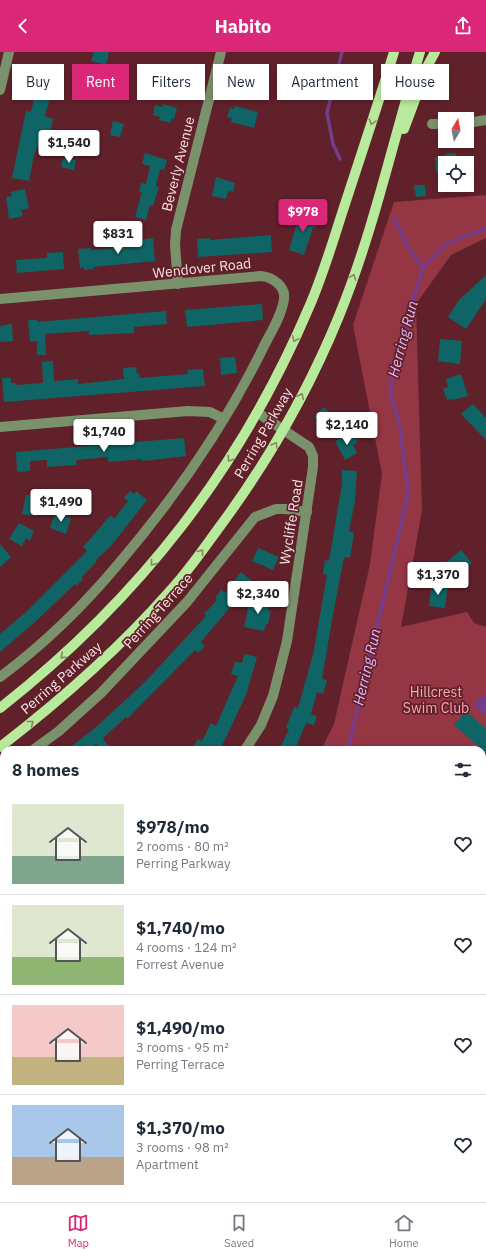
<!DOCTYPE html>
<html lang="en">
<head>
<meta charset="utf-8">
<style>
  :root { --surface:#fff; --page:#f6f6f7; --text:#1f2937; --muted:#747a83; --line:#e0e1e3; --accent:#db2777 }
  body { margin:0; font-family:"IBM Plex Sans",sans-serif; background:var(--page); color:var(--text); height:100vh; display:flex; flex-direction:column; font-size:15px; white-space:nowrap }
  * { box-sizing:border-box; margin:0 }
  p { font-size:13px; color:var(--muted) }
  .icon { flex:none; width:22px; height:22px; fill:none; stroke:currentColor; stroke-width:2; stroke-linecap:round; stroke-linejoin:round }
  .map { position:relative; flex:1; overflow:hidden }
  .sheet { position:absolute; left:0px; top:694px; width:486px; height:456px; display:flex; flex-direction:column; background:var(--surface); border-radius:12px 12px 0 0; box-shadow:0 2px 6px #0003 }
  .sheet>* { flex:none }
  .banner { position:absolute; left:12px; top:12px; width:462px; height:36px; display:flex; gap:8px }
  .needle { width:26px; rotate:10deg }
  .fabs { position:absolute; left:438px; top:60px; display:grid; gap:8px }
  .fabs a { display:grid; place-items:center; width:36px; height:36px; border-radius:0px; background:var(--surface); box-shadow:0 2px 6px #0003; font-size:20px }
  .price { position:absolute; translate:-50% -34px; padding:0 9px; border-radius:4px; background:#fff; color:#222; font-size:13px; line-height:26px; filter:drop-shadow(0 1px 2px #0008) }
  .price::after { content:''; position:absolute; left:50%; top:24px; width:12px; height:9px; margin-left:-6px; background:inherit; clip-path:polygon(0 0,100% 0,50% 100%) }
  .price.selected { background:var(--accent); color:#fff }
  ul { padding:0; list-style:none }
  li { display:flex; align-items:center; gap:12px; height:100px; padding:0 12px }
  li+li { border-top:1px solid var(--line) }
  li span { display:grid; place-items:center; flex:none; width:112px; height:80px; border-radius:0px; color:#555 }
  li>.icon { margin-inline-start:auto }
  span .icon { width:48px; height:48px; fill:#fffc; stroke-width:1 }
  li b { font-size:17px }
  h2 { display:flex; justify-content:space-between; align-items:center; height:48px; padding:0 12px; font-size:17px }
  .pill { padding:0 14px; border-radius:0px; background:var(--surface); box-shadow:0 2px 6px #0003; font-size:14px; line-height:36px }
  .pill.selected { background:var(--accent); color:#fff }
  header { display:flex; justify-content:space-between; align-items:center; height:52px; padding:0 12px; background:var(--accent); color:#fff; font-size:18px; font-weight:800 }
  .dock { display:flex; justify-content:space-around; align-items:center; height:56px; border-top:1px solid var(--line); background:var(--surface); font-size:11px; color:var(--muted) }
  .dock a { display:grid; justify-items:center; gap:2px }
  .dock .selected { color:var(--accent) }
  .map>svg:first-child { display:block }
  .green { fill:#943644 }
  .water { fill:#743c8c }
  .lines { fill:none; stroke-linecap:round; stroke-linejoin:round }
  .stream { stroke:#743c8c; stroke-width:3.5 }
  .building { fill:#0f6565 }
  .path { stroke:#a07076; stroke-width:2; stroke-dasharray:1 3; stroke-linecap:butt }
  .minor { stroke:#7a926c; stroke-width:10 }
  .major { stroke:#b8ea9b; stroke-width:10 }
  .oneway { stroke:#8c8662 }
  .labels { text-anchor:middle; stroke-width:3.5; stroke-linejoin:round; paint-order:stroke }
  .street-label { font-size:14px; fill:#fbe2e3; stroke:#61212a }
  .park-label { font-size:14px; fill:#fba7ad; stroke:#61212a }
  .water-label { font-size:15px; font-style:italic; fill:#e1b5f6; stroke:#61212a }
</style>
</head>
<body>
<header><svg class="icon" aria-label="back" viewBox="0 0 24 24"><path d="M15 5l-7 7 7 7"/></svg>Habito<svg class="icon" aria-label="share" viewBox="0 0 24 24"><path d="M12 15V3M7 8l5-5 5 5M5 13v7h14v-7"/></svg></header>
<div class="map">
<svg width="486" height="1150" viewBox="0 0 486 1150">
  <rect width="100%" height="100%" fill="#61212a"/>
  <g class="green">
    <polygon points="486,143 486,186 451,203 416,252 422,459 401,575 467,560 474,571 486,575 486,721 482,725 482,698 321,698 334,672 370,512 382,422 353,273 394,150"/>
    <polygon points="4,952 4,1146 256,1146 251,1150 0,1150 0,953"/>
  </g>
  <polygon class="water" points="486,642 486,664 473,652"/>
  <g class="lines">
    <g class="stream">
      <polyline points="340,107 333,92 327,61 342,0"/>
      <polyline points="394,165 409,197 423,215"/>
      <polyline points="348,698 408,443 400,374 390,340 397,302 423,215 446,192 486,176"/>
      <polyline points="0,1124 4,1123"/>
    </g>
  </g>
  <g class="building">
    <polygon points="94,0 109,0 106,13 91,9"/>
    <polygon points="36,38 51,42 45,64 53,67 50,81 44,79 34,103 29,129 12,126 26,59 31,60"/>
    <polygon points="163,52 177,56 174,67 171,67 171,71 159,68 160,65 153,63 155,53 162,55"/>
    <polygon points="235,54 258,60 254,76 231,70 232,66 227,65 230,56 234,57"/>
    <polygon points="113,69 124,72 120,85 110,83"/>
    <polygon points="145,101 167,108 164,118 160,117 156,134 159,135 153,154 150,153 146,168 135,165 142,140 139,139 141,131 146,132 150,114 142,112"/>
    <polygon points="456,101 456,111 446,111 445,102"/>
    <polygon points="435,105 445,105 445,120 436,120"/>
    <polygon points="63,106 76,108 74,118 61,115"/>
    <polygon points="216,125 235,131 233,140 228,139 226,147 212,144"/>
    <polygon points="414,133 425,133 426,144 416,145"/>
    <polygon points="25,137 29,156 21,158 23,164 9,167 6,145 12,144 11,140"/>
    <polygon points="300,161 318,164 316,176 313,176 304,203 289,198"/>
    <polygon points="271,183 272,200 198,205 197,187 209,186 210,188"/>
    <polygon points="153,186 155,209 93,215 93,217 84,218 84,215 80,216 78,197 91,196 91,198 137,194 137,188"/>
    <polygon points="63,200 64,217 17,221 16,208 47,206 47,201"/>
    <polygon points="486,223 486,247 466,277 448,265 459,248"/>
    <polygon points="262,252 263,268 187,275 185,258"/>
    <polygon points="166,259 167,272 134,275 134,281 89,283 89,279 45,282 46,303 37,303 37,289 30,290 28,268 37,268 37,270"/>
    <polygon points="12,272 13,289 0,290 0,274"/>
    <polygon points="440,287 462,289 460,312 438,309"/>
    <polygon points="235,305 237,321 221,323 220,306"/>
    <polygon points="53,309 54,329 78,327 78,332 124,327 123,316 136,315 137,322 139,322 140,326 188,322 187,318 203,317 205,334 4,350 2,326 11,326 11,331 16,331 16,333 43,331 42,310"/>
    <polygon points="461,322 468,344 453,348 452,347 447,348 443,336 448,335 446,327"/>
    <polygon points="473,352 486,366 486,388 461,362"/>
    <polygon points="324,355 336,367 327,377 314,365"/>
    <polygon points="353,380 358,390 353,393 357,401 345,408 335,389"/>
    <polygon points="184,386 186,404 153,408 142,409 142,407 108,410 108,405 76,408 77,413 47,415 47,408 30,409 30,419 17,420 16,400"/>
    <polygon points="342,418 357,419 355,449 349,479 354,481 350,506 344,505 332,568 322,627 327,628 323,642 317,640 311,662 317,665 314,673 306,671 295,698 279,698 289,677 286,676 294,655 298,656 313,603 327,523 323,522 325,508 329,509 342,432"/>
    <polygon points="130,439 134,442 136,439 147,448 111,494 96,508 97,509 81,526 83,527 76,534 75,532 35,570 0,600 0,582 26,560 87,499 83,495 110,464 115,466 128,449 124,446"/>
    <polygon points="26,443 49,446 47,458 37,457 36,464 22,462"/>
    <polygon points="55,461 71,466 66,482 50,476"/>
    <polygon points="19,471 34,479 30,489 26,486 22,494 9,487"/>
    <polygon points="0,492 11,505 0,515"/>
    <polygon points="258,496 279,505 273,518 252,509"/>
    <polygon points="461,498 472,511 454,526 443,513"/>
    <polygon points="241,520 252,529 201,590 205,594 198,601 195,598 127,667 126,665 104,685 103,687 108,693 102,698 96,692 89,698 67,698 96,675 145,630 206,564 204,562 217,548 215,546 221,538 225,541"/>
    <polygon points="432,531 448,533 445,556 429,554"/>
    <polygon points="250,547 269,550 268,558 271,559 268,572 266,572 264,579 244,575"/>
    <polygon points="244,602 257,605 246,643 220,698 191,698 198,687 202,689 211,671 216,674 238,624 231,622 235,610 242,611"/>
    <polygon points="466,659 486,677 486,701 454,673"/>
  </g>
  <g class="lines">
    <polyline class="path" points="239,1150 245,1146"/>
    <g class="minor">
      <polyline points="0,38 9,0"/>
      <polyline points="467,71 486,68"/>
      <polyline points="432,72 445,72"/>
      <polyline points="178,232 175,193 176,178 221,0"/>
      <path d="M 0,247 L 261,224 C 272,225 286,234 284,247 C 282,263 271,280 264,294 C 226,372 176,444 120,510 C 86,551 43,593 0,625"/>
      <polyline points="0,375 188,359 210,360 224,367"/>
      <polyline points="33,698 59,679 101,641 187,550 255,465 276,457 286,457 307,460"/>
      <polyline points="245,698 261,673 273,644 287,589 313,415 313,404 309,395 258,361"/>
      <polyline points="0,722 4,719"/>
      <polyline points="0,875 4,874"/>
      <polyline points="482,930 486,934"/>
      <polyline points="0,975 4,974"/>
      <polyline points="482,1135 486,1139"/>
      <polyline points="277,1146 281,1150"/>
    </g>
    <g class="major">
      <polyline points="404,77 428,13 435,0"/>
      <path d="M 0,656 C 139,547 241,416 310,253 C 325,218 335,182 347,146 C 363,97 379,49 394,0"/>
      <path d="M 0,695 C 61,648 118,598 169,540 C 187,521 202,499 218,477 C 267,411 308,340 339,264 C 374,178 393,88 420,0"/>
    </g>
  </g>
  <defs><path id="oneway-chevron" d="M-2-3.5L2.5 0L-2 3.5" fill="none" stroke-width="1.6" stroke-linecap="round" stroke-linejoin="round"/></defs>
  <g class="oneway">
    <use href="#oneway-chevron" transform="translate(372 70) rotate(108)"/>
    <use href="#oneway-chevron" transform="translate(353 225) rotate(-70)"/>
    <use href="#oneway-chevron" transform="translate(295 287) rotate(114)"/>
    <use href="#oneway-chevron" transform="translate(301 344) rotate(-63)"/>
    <use href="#oneway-chevron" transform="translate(275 393) rotate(-59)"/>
    <use href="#oneway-chevron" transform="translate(230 407) rotate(124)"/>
    <use href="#oneway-chevron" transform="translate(201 500) rotate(-52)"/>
    <use href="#oneway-chevron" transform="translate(153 511) rotate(129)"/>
    <use href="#oneway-chevron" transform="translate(63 604) rotate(140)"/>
    <use href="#oneway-chevron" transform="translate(31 671) rotate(-38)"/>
  </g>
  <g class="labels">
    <g class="street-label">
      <text transform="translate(178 112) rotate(-76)" y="5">Beverly Avenue</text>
      <text transform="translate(202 216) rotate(-6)" y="5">Wendover Road</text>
      <text transform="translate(263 381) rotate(-60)" y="5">Perring Parkway</text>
      <text transform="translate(291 470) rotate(-81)" y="5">Wycliffe Road</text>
      <text transform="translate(158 559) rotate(-48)" y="5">Perring Terrace</text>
      <text transform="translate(61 626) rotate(-41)" y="5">Perring Parkway</text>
    </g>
    <g class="park-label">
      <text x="436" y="645">Hillcrest<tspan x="436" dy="16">Swim Club</tspan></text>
    </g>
    <g class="water-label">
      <text transform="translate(403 287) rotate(-75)" y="5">Herring Run</text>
      <text transform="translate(367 615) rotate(-77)" y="5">Herring Run</text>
    </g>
  </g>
</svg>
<div class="fabs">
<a><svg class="needle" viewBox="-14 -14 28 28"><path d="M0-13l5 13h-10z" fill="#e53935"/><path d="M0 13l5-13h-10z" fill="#747a83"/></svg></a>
<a><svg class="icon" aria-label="locate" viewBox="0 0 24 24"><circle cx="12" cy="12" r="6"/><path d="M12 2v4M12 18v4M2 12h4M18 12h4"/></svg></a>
</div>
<b class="price" style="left:69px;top:112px">$1,540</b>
<b class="price selected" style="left:303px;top:181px">$978</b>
<b class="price" style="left:118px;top:203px">$831</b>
<b class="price" style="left:347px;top:394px">$2,140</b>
<b class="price" style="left:104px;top:401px">$1,740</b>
<b class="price" style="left:61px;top:471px">$1,490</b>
<b class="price" style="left:438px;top:544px">$1,370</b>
<b class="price" style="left:258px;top:563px">$2,340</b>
<div class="banner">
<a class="pill">Buy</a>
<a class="pill selected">Rent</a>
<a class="pill">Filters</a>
<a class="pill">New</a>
<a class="pill">Apartment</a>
<a class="pill">House</a>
</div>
<section class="sheet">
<h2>8 homes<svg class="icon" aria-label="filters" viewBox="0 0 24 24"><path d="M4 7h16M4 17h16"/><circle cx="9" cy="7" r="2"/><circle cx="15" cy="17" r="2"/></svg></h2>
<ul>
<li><span style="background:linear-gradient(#dfe7d0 65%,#7fa58c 0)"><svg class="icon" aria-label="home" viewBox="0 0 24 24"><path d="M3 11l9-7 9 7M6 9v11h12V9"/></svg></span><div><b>$978/mo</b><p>2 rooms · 80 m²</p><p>Perring Parkway</p></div><svg class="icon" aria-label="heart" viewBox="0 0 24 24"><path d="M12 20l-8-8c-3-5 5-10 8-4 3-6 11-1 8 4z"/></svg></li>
<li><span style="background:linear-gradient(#dfe7d0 65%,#8fb573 0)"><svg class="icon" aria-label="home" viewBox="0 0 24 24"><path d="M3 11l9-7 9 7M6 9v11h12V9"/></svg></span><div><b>$1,740/mo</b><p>4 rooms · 124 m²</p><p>Forrest Avenue</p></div><svg class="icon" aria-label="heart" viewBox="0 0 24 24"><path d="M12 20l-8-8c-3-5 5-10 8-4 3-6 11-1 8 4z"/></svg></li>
<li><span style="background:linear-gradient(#f6c9c9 65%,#c2b280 0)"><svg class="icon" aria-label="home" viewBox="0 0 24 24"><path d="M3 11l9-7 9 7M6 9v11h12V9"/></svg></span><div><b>$1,490/mo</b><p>3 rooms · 95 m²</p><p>Perring Terrace</p></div><svg class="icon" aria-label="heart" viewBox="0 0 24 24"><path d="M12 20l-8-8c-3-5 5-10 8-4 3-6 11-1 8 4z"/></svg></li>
<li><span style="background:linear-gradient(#a9c7e8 65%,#b9a48a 0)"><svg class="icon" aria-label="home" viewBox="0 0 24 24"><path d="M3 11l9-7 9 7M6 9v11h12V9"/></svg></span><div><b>$1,370/mo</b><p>3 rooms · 98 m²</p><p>Apartment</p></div><svg class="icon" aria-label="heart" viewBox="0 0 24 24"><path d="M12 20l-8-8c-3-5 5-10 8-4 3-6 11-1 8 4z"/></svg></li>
</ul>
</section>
</div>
<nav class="dock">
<a class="selected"><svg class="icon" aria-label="map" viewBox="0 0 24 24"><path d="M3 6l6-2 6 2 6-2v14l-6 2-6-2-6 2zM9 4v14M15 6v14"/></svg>Map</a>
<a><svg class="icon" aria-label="saved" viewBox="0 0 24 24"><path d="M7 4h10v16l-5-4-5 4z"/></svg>Saved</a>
<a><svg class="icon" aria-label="home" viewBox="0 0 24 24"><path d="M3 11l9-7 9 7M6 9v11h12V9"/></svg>Home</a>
</nav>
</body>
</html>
